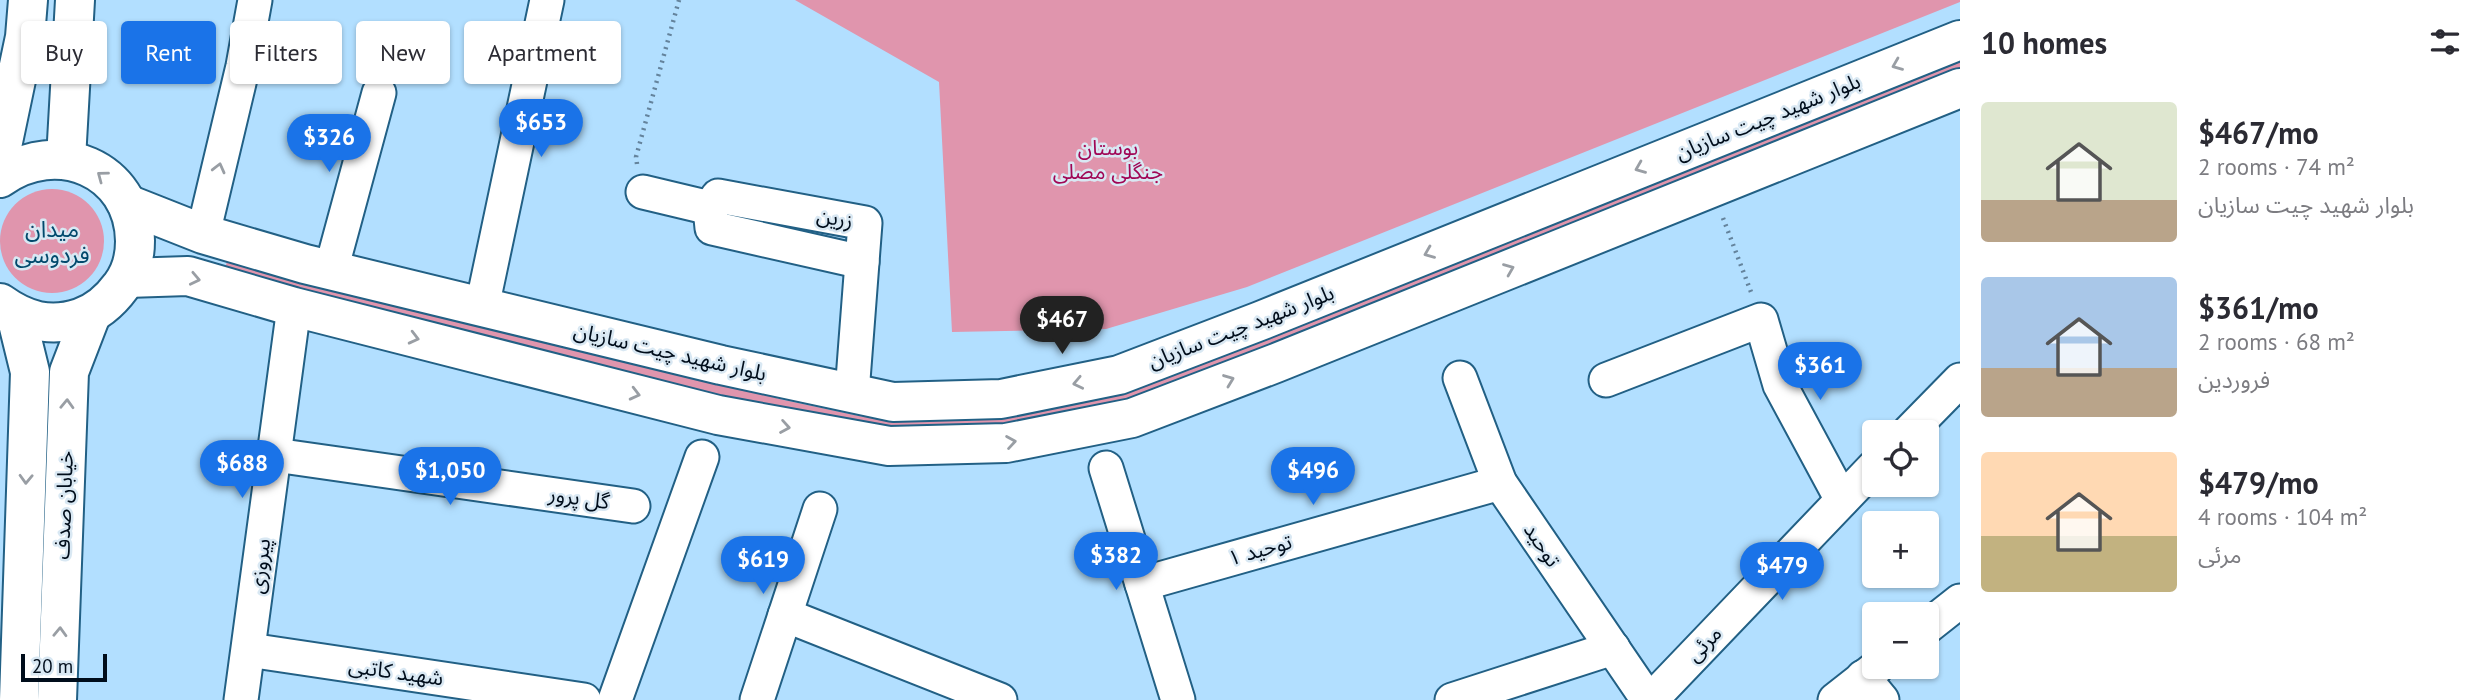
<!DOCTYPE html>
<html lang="en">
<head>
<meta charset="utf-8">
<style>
  :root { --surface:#fff; --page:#f7f7f7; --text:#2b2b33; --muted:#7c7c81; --accent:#1a73e8 }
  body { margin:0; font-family:"PT Sans","Noto Sans Arabic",sans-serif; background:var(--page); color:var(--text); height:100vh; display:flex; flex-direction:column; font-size:26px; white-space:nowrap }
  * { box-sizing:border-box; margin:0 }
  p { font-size:23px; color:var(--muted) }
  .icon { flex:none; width:38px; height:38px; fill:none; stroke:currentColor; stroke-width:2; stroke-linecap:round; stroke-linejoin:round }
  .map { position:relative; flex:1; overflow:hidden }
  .sheet { display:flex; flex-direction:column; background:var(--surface); width:525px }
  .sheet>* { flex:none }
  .banner { position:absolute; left:21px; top:21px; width:665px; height:63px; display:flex; gap:14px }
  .tools { position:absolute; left:1862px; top:420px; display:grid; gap:14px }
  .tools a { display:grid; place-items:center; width:77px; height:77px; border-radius:7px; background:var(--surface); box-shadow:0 2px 5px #0004; font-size:35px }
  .scale { position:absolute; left:21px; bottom:18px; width:86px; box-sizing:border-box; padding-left:7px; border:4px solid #000d1b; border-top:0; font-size:19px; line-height:24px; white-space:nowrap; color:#000d1b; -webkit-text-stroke:5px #d9e8f3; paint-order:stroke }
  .price { position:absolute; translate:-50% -60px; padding:0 16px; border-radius:24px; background:var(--accent); color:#fff; font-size:23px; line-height:46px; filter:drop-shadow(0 2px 4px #0008) }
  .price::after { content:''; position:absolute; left:50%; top:42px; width:21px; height:16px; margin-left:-10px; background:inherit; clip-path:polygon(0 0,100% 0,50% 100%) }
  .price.selected { background:#222; color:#fff }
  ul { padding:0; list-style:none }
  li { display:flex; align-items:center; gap:21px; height:175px; padding:0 21px }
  li span { display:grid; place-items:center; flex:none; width:196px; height:140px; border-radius:7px; color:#555 }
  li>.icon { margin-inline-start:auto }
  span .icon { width:84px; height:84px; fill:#fffc; stroke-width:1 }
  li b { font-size:30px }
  h2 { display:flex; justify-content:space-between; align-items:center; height:84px; padding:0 21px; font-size:30px }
  .chip { padding:0 24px; border-radius:7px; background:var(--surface); box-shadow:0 2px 5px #0004; font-size:24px; line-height:63px }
  .chip.selected { background:var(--accent); color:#fff }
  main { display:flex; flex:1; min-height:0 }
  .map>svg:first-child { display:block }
  .green { fill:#e095ad }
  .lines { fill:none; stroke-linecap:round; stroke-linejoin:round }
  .minor-casing { stroke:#226085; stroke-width:37 }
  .major-casing { stroke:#226085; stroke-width:42 }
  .path { stroke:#64839c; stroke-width:4.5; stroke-dasharray:2 5; stroke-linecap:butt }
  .minor { stroke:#fff; stroke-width:33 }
  .major { stroke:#fff; stroke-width:38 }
  .oneway { stroke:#999ea4 }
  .labels { text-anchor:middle; stroke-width:5; stroke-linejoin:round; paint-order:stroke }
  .street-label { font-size:21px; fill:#000d1b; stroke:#d9e8f3 }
  .park-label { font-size:21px; fill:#a00655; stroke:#d9e8f3 }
  .neighbourhood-label { font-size:23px; fill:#01496c; stroke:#d9e8f3 }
</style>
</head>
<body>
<main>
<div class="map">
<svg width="1960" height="700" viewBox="0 0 1960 700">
  <rect width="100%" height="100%" fill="#b2dfff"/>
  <g class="green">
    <polygon points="795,0 1960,0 1960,2 1247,287 1106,329 952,332 939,82"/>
    <polygon points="1960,56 1960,74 1171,394 1020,427 888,430 742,400 225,270 228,256 784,400 864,417 972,421 1047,409 1130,389 1375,296 1473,255 1588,211 1683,168"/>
    <circle cx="52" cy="241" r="52"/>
  </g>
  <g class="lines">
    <g class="minor-casing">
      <g id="minor">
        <polyline points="643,192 710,208 718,196 865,223 852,393"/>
        <polyline points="710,208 712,228 862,262"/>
        <polyline points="203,234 243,66 255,0"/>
        <polyline points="331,270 379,93"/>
        <polyline points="482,307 547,0"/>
        <polyline points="1460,378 1500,483 1648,700"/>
        <polyline points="1606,380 1761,320 1780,385 1842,500"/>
        <polyline points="1909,432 1960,380"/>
        <polyline points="275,455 633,506"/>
        <polyline points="1106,468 1178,700"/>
        <polyline points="1142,584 1500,483"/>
        <polyline points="785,615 1000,700"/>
        <polyline points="1927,627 1960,601"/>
        <polyline points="249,650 584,700"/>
        <polyline points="1863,677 1882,700"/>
        <polyline points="241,700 294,307"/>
        <polyline points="615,700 702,457"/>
        <polyline points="757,700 820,509"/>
        <polyline points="1452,700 1613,648"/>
        <polyline points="1651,700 1874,467"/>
        <polyline points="1835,700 1877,667"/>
      </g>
    </g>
    <g class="major-casing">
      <g id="major">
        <polyline points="0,156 25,37 28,0"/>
        <polyline points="66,159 75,0"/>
        <path d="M 0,178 C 56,137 134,168 135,241 C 135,257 131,273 121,286 C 110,301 98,312 80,318 C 50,328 25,321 0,303"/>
        <polyline points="127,204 203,234 305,264 721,365 893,402 1001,399 1119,375 1260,321 1960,40"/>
        <polyline points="127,278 188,276 294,307 718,415 889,446 1006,443 1132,418 1276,363 1960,88"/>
        <polyline points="16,315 30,372 19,700"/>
        <polyline points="57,700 69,372 91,315"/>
      </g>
    </g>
    <g class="path">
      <polyline points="637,164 636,157 679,0"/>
      <polyline points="1723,218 1751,292"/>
    </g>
    <use href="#minor" class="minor"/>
    <use href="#major" class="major"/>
  </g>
  <defs><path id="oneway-chevron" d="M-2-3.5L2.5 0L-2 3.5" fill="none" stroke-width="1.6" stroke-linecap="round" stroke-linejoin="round" transform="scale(1.75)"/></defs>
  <g class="oneway">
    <use href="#oneway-chevron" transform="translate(1897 65) rotate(158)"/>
    <use href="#oneway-chevron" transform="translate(219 168) rotate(-76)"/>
    <use href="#oneway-chevron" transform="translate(1640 168) rotate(158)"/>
    <use href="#oneway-chevron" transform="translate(102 176) rotate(-143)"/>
    <use href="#oneway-chevron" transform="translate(1429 253) rotate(158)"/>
    <use href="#oneway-chevron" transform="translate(1509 269) rotate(-22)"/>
    <use href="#oneway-chevron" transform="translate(195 279) rotate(12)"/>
    <use href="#oneway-chevron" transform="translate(414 338) rotate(14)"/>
    <use href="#oneway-chevron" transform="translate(1229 380) rotate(-21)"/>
    <use href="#oneway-chevron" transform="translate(1078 383) rotate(168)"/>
    <use href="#oneway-chevron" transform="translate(635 394) rotate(14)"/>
    <use href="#oneway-chevron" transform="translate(67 404) rotate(-88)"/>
    <use href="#oneway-chevron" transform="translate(785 427) rotate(10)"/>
    <use href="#oneway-chevron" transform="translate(1011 442) rotate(-9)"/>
    <use href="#oneway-chevron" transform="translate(26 479) rotate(92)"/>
    <use href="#oneway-chevron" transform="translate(60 632) rotate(-88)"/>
  </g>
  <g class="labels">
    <g class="street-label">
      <text transform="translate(1768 117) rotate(-22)" y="7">بلوار شهید چیت سازیان</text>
      <text transform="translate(835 218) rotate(10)" y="7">زرین</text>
      <text transform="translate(1241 327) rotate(-21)" y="7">بلوار شهید چیت سازیان</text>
      <text transform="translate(670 352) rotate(13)" y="7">بلوار شهید چیت سازیان</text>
      <text transform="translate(579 498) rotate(8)" y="7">گل پرور</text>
      <text transform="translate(64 505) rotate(-88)" y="7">خیابان صدف</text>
      <text transform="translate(1542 545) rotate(56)" y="7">توحید</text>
      <text transform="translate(1260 550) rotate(-16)" y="7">توحید ۱</text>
      <text transform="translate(260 566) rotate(-83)" y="7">پیروزی</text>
      <text transform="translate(1704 644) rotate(-46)" y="7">مرئی</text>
      <text transform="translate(396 672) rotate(8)" y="7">شهید کاتبی</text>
    </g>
    <g class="park-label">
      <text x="1108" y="155">بوستان<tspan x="1108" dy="24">جنگلی مصلی</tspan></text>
    </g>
    <g class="neighbourhood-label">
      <text x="52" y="237">میدان<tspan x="52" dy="26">فردوسی</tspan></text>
    </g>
  </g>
</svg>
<div class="tools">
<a><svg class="icon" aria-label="locate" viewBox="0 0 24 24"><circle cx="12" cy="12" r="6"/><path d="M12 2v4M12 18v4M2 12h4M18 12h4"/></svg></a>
<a>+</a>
<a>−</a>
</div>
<div class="scale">20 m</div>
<b class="price" style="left:541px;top:159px">$653</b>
<b class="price" style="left:329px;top:174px">$326</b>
<b class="price selected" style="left:1062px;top:356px">$467</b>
<b class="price" style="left:1820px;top:402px">$361</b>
<b class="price" style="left:242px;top:500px">$688</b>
<b class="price" style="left:450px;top:507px">$1,050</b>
<b class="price" style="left:1313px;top:507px">$496</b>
<b class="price" style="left:1116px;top:592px">$382</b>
<b class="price" style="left:763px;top:596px">$619</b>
<b class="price" style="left:1782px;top:602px">$479</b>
<div class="banner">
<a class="chip">Buy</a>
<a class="chip selected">Rent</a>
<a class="chip">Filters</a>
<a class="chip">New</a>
<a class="chip">Apartment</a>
</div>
</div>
<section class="sheet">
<h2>10 homes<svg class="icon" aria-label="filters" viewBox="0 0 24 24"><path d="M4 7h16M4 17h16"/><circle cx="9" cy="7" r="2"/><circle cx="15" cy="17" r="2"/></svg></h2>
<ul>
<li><span style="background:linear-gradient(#dfe7d0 70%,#b9a48a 0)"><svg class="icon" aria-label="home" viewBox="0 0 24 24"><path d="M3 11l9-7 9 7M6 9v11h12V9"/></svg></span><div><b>$467/mo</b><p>2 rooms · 74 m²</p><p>بلوار شهید چیت سازیان</p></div></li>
<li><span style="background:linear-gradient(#a9c7e8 65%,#b9a48a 0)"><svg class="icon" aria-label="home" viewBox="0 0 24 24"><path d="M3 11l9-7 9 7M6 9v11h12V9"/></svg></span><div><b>$361/mo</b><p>2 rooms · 68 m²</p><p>فروردین</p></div></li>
<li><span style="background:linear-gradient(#ffd9b3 60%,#c2b280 0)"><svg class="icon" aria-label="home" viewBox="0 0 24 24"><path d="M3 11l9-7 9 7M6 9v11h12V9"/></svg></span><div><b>$479/mo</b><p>4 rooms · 104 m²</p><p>مرئی</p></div></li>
</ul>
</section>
</main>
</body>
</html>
